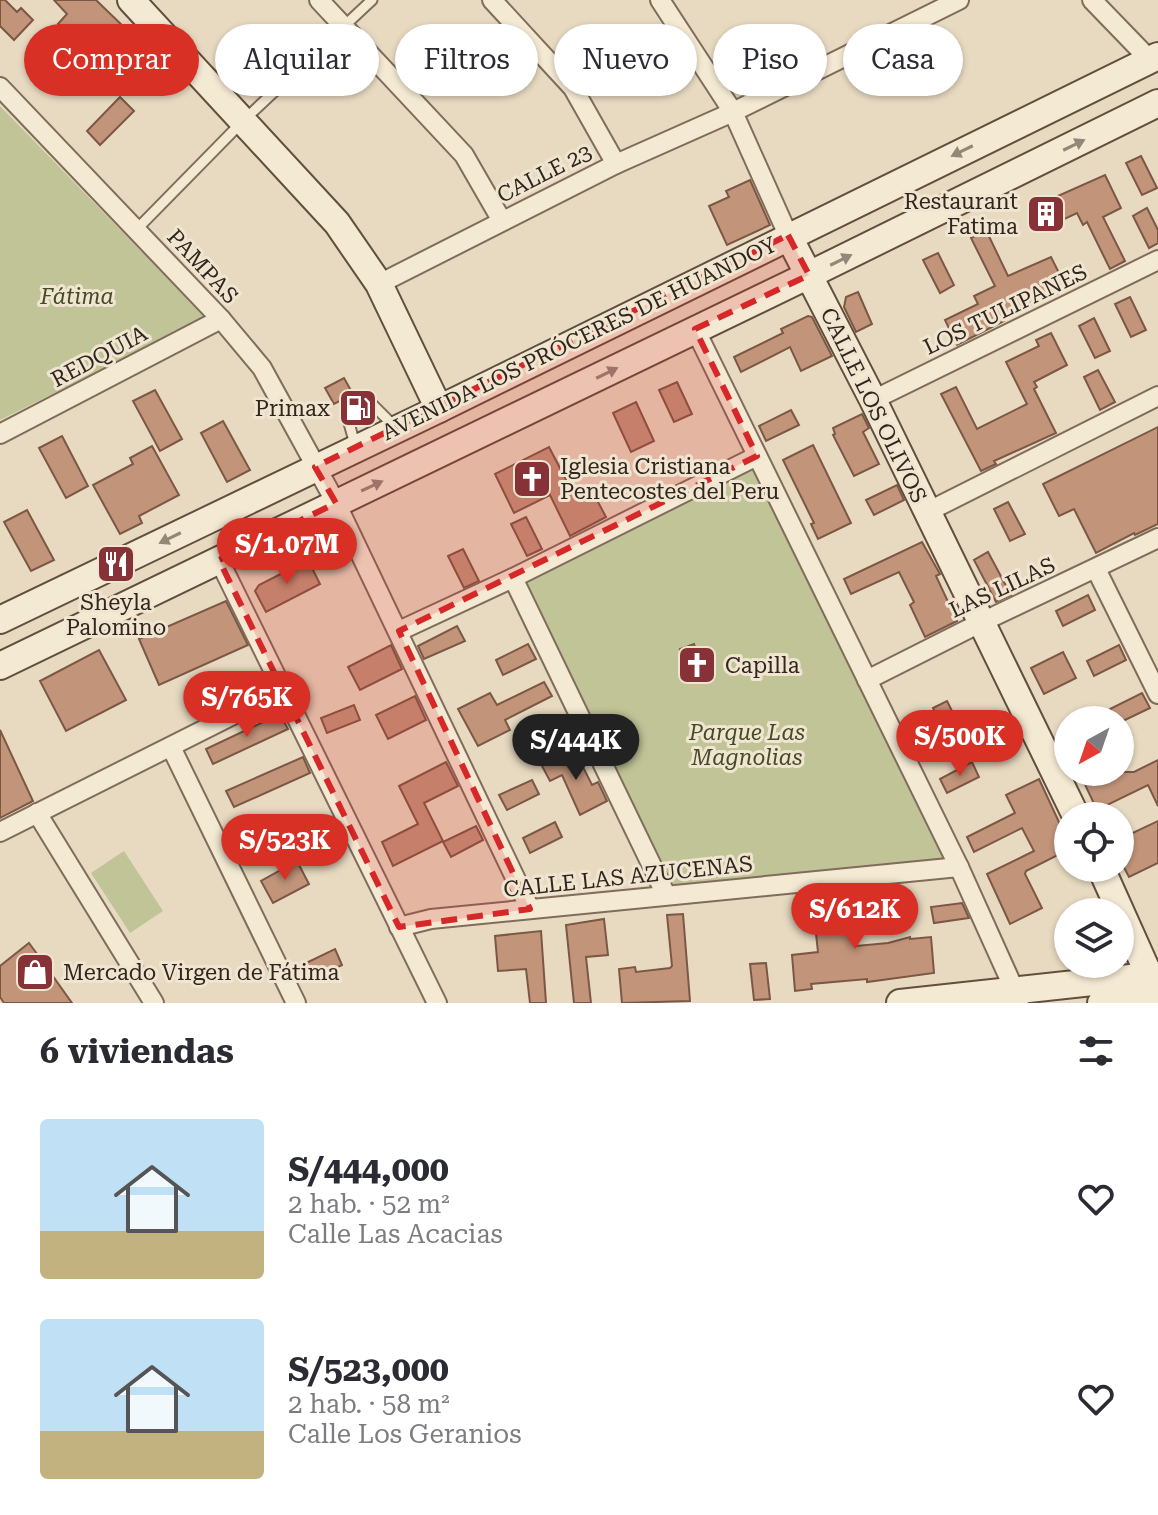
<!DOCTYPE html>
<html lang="es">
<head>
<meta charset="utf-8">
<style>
  :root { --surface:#fff; --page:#f7f7f7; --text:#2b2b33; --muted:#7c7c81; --accent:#d93025 }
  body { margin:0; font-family:"Roboto Serif",serif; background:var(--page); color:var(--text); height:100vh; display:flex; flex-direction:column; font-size:30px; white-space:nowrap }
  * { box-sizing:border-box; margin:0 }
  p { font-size:26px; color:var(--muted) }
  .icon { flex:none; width:44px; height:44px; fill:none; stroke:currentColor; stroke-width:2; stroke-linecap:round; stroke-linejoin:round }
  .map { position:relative; height:1003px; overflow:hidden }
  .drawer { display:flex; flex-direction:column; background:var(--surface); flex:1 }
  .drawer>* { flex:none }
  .banner { position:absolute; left:24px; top:24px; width:1110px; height:72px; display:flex; gap:16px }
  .needle { width:52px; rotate:220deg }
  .fabs { position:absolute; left:1054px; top:706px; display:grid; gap:16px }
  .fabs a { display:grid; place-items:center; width:80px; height:80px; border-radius:50%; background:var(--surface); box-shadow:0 2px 6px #0004; font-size:40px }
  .price { position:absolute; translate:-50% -68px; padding:0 18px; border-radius:28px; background:var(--accent); color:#fff; font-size:26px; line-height:52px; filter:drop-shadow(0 2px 4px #0008) }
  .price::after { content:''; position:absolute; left:50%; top:48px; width:24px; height:18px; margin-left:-12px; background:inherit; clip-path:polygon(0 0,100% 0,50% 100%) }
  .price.active { background:#222; color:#fff }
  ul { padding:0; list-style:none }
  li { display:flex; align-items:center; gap:24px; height:200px; padding:0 40px }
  li span { display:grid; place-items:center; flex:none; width:224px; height:160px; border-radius:8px; color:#555 }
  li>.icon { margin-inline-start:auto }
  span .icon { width:96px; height:96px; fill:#fffc; stroke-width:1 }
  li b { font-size:34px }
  h2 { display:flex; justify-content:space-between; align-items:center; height:96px; padding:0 40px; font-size:34px }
  .tag { padding:0 28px; border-radius:36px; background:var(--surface); box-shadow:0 2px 6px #0004; font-size:28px; line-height:72px }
  .tag.active { background:var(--accent); color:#fff }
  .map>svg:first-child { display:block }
  .green { fill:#c1c497 }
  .building { fill:#c2957b; stroke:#7c5744; stroke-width:2 }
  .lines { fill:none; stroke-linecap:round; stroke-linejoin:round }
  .lane-casing { stroke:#7f6c5b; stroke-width:13 }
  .street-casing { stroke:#7f6c5b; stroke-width:22 }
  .secondary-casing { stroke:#614e3e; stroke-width:30 }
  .lane { stroke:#f4e9d3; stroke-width:9 }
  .street { stroke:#f4e9d3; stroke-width:18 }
  .secondary { stroke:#f4e9d3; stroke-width:26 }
  .oneway { fill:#928878 }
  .marked { fill:#d62828; fill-opacity:0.2; stroke:#d62828; stroke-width:6; stroke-dasharray:16 10; stroke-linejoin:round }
  .labels { text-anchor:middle; stroke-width:6; stroke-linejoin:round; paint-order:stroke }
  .street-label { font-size:22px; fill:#31261d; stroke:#f0e5d0 }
  .poi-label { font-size:22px; fill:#31261d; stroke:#f0e5d0; text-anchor:start }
  .park-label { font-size:22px; font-style:italic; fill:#444b26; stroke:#f0e5d0 }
</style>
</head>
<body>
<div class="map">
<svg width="1158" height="1003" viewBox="0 0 1158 1003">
  <rect width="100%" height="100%" fill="#e8dac1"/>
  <g class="green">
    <polygon points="0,106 206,318 0,420"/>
    <polygon points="754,468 946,858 672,886 525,580"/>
    <polygon points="124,851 163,911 130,933 91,873"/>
  </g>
  <g class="building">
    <polygon points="0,0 5,0 17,12 21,8 33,20 14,40 0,26"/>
    <polygon points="54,0 96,0 127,30 97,59 86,48 50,84 37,72 73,36 58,24 67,14"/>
    <polygon points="120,97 134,111 100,145 87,131"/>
    <polygon points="1141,156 1157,188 1142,195 1126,163"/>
    <polygon points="1105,175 1121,208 1103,217 1125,261 1110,269 1087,222 1083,225 1077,213 1043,229 1033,207"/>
    <polygon points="750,180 770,225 727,245 709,206 729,197 726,191"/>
    <polygon points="1147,208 1158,230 1158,243 1149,248 1133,216"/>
    <polygon points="986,230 1008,276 1051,257 1067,289 1003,318 1004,321 957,345 945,320 978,304 974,296 995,286 971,238"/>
    <polygon points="938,253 954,285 940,293 923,260"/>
    <polygon points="858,292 872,324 856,332 844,307 846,297"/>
    <polygon points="1130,297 1146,330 1131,337 1115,304"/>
    <polygon points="808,316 812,317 832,356 801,371 790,347 741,372 734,357 783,333 781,329"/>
    <polygon points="1094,318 1110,351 1095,358 1079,326"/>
    <polygon points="1051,333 1067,365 1034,382 1037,387 1034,389 1056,433 994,461 996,464 981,471 941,394 956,387 977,429 1027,404 1006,362 1039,346 1036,340"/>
    <polygon points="1098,370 1115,402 1100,410 1084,377"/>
    <polygon points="344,378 353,394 334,404 325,388"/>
    <polygon points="677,382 692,414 674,422 659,390"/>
    <polygon points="155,390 182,439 160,451 133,401"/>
    <polygon points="636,402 654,441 631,452 613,413"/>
    <polygon points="791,410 799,425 766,441 759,426"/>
    <polygon points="862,414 869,428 863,432 879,464 854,476 833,435 835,434 833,428"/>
    <polygon points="223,421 250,470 227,482 201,433"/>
    <polygon points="1158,427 1158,524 1135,535 1134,533 1096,553 1074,509 1059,516 1043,484"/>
    <polygon points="62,436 88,486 66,498 39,448"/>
    <polygon points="813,445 851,523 818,539 811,524 814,523 783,460"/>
    <polygon points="152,446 179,495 139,516 142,523 120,534 93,485 133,464 130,458"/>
    <polygon points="549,447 573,493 589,485 606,517 570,536 550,495 514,513 495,474"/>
    <polygon points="897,485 904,500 874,515 866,500"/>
    <polygon points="1008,502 1025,534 1010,541 994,509"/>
    <polygon points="27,510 54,560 31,571 4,522"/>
    <polygon points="526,517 542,549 527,556 511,524"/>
    <polygon points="922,542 940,574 936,576 957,621 925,637 910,605 914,602 899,572 851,594 844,579"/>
    <polygon points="463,549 479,581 464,588 448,556"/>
    <polygon points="988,552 1011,595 996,602 974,560"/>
    <polygon points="308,560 320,584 266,612 255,591 259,585"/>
    <polygon points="1088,595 1095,610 1063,626 1056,611"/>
    <polygon points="226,601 248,645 159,685 139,639"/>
    <polygon points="457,626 465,641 424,659 418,646"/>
    <polygon points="528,644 536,659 503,675 496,660"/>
    <polygon points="694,644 704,674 691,679 680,649"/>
    <polygon points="391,645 402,669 360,690 348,667"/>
    <polygon points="1119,645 1126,660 1094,676 1087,661"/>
    <polygon points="99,650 126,700 66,731 40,681"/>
    <polygon points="1063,652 1076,678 1044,694 1031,668"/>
    <polygon points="544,682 552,696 505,720 510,730 478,746 458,709 490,693 497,705"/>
    <polygon points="1142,693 1150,708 1125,720 1115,720 1110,709"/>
    <polygon points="415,696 426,720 388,739 376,715"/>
    <polygon points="947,701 963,733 949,741 933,708"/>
    <polygon points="354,705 360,720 327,733 321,718"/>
    <polygon points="1005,712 1012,727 980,743 973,728"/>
    <polygon points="280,714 288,729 213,764 206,749"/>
    <polygon points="0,730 33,801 0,818"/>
    <polygon points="575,751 592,785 598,782 607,801 580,815 562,775 550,781 542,766"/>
    <polygon points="303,757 310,773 234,807 226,791"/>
    <polygon points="1158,760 1158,806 1148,785 1097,810 1079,772 1134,772"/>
    <polygon points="446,762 458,786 424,803 443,841 393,866 382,842 418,824 399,786"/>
    <polygon points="972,762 979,777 947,793 940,779"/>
    <polygon points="1039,779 1064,833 1068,831 1068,850 1026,871 1025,874 1042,908 1010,924 987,874 1034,851 1022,828 974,852 967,837 1015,813 1006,795"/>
    <polygon points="532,780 539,794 507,810 499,795"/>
    <polygon points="329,819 336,835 306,849 298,834"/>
    <polygon points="1158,821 1158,863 1129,877 1120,860 1120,839"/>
    <polygon points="555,822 562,837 530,853 523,838"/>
    <polygon points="476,826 483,840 451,857 443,842"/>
    <polygon points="297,861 309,884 273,903 261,881"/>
    <polygon points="850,894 856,946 888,943 910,937 910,939 931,937 934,973 867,982 867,979 811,984 812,989 795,991 792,955 818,952 812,898"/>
    <polygon points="962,903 969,918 934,923 931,907"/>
    <polygon points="683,914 690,1001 622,1003 619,969 635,967 636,972 670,968 672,966 667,915"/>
    <polygon points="604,919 608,955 586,957 591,1003 574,1003 566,925"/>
    <polygon points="541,931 546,1003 530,1003 526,969 498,971 495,936"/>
    <polygon points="29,943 40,958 72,1003 4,1003 0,997 0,966"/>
    <polygon points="335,949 342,965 312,980 304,964"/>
    <polygon points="766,963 770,999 754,1000 750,964"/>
  </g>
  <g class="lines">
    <g class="lane-casing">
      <g id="lane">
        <polyline points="136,230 243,121 372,0"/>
        <polyline points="365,403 372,404 394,426"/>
        <polyline points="350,410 347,416 356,448"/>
      </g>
    </g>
    <g class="street-casing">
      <g id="street">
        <polyline points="319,0 464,155 502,221"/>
        <polyline points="492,0 573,88 616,164"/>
        <polyline points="660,0 733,112 788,235"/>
        <polyline points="1092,0 1150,60"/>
        <polyline points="0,87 221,319 262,368 336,503 530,909"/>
        <polyline points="379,284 616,164 733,112 959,0"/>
        <polyline points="695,329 959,867 1019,1000"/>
        <polyline points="873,400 1158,260"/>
        <polyline points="0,434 221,319"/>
        <polyline points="927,512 1158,396"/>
        <polyline points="219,560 437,1003"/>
        <polyline points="1096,569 1158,694"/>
        <polyline points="513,578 666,895"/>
        <polyline points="399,631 513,578 757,456"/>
        <polyline points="867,680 982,622 1158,538"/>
        <polyline points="171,747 296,1003"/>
        <polyline points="37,813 154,1003"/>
        <polyline points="0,832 283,690"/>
        <polyline points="399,927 431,919 959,867"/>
      </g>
    </g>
    <g class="secondary-casing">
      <g id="secondary">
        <polyline points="131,0 337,223 379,284 439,409"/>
        <polyline points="788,235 873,400 1076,816"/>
        <polyline points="0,620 439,409 1158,56"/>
        <polyline points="0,666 809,275 1158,103"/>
        <polyline points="1101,868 1149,975 1158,983"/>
        <polyline points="900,1003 1158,975"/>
        <polyline points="1101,1003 1158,997"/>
      </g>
    </g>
    <use href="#lane" class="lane"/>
    <use href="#street" class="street"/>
    <use href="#secondary" class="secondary"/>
  </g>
  <defs><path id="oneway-solid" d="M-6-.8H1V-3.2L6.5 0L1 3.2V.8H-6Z" transform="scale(2)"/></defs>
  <g class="oneway">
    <use href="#oneway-solid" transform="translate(1074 145) rotate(-26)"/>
    <use href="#oneway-solid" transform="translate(962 151) rotate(154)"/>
    <use href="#oneway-solid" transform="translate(841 260) rotate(-26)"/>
    <use href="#oneway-solid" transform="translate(607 373) rotate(-26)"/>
    <use href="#oneway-solid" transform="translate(372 486) rotate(-25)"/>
    <use href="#oneway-solid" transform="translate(170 538) rotate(154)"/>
  </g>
  <path class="marked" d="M 788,235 L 809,275 L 695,329 L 757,456 L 399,631 L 530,909 L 399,927 L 219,560 L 336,503 L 315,467 Z"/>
  <defs>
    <g id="building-square" transform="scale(2)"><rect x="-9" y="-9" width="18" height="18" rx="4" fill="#873237" stroke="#f0e5d0"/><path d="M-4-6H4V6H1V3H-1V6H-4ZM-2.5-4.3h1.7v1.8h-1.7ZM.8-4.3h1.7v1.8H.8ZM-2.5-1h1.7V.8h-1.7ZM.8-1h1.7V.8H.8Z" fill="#fff"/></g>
    <g id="fuel-square" transform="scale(2)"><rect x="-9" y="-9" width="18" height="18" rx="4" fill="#873237" stroke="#f0e5d0"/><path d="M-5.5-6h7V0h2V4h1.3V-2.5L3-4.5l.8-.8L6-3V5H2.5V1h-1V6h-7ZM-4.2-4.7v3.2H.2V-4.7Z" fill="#fff"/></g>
    <g id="church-square" transform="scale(2)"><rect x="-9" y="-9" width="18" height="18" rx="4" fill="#873237" stroke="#f0e5d0"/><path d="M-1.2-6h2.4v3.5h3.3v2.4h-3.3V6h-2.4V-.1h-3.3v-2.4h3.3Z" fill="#fff"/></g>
    <g id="restaurant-square" transform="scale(2)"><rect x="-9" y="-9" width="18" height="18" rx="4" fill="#873237" stroke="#f0e5d0"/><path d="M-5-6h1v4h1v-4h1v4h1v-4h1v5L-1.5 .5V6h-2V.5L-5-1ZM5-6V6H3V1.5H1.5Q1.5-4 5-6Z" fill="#fff"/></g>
    <g id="shop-square" transform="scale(2)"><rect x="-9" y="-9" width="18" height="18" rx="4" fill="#873237" stroke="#f0e5d0"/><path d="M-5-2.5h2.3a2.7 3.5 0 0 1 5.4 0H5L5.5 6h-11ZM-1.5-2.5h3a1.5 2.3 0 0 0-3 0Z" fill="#fff"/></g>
  </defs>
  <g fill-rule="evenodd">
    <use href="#building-square" x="1046" y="214"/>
    <use href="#fuel-square" x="358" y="408"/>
    <use href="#church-square" x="532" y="479"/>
    <use href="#restaurant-square" x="116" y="564"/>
    <use href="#church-square" x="697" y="665"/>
    <use href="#shop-square" x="35" y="972"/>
  </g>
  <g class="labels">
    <g class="street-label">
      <text transform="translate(544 173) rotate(-27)" y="8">CALLE 23</text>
      <text transform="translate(203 266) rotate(47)" y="8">PAMPAS</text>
      <text transform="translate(1005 309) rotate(-26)" y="8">LOS TULIPANES</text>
      <text transform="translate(579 338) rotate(-26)" y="8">AVENIDA LOS PRÓCERES DE HUANDOY</text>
      <text transform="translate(99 356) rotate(-28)" y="8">REDQUIA</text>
      <text transform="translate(874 405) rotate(64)" y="8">CALLE LOS OLIVOS</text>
      <text transform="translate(1002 587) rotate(-25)" y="8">LAS LILAS</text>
      <text transform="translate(628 876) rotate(-6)" y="8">CALLE LAS AZUCENAS</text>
    </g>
    <g class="poi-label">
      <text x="1018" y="209" text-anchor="end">Restaurant<tspan x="1018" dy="25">Fatima</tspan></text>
      <text x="330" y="416" text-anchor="end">Primax</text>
      <text x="560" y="474">Iglesia Cristiana<tspan x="560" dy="25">Pentecostes del Peru</tspan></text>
      <text x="116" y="610" text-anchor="middle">Sheyla<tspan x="116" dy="25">Palomino</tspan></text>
      <text x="725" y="673">Capilla</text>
      <text x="63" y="980">Mercado Virgen de Fátima</text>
    </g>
    <g class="park-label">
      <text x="77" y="304">Fátima</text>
      <text x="747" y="740">Parque Las<tspan x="747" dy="25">Magnolias</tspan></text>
    </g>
  </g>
</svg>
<div class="fabs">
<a><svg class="needle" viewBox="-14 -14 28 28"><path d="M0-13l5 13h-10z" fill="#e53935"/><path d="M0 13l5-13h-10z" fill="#7c7c81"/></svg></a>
<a><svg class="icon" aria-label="locate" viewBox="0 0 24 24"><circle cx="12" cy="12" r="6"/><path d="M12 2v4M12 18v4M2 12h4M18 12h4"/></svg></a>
<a><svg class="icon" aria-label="layers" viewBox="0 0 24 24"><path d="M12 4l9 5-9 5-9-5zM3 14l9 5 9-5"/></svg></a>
</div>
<b class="price" style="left:287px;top:586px">S/1.07M</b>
<b class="price" style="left:247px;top:739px">S/765K</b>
<b class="price" style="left:960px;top:778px">S/500K</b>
<b class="price active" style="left:576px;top:782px">S/444K</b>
<b class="price" style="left:285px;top:882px">S/523K</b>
<b class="price" style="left:855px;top:951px">S/612K</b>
<div class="banner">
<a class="tag active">Comprar</a>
<a class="tag">Alquilar</a>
<a class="tag">Filtros</a>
<a class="tag">Nuevo</a>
<a class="tag">Piso</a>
<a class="tag">Casa</a>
</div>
</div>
<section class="drawer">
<h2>6 viviendas<svg class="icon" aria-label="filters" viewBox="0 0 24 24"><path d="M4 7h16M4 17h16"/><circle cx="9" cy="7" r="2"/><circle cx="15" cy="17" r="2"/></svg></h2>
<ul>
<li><span style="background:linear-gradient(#bfe0f5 70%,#c2b280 0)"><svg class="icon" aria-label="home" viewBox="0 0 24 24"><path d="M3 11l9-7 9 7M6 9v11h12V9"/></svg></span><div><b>S/444,000</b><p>2 hab. · 52 m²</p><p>Calle Las Acacias</p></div><svg class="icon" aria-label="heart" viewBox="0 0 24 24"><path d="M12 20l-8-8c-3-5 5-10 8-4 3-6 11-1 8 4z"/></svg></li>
<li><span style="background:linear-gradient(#bfe0f5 70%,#c2b280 0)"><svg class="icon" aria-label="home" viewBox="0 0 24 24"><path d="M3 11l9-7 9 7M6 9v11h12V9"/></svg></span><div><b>S/523,000</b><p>2 hab. · 58 m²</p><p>Calle Los Geranios</p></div><svg class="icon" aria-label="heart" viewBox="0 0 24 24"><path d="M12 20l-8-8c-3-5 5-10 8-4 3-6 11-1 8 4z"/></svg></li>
</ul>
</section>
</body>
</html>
